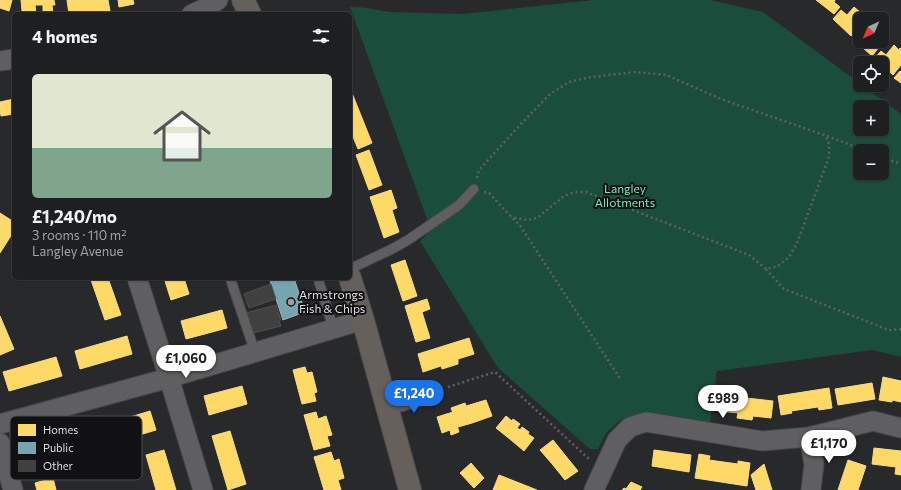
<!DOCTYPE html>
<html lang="en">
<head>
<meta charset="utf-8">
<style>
  :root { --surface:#1e1f20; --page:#262729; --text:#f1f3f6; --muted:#a1a2a5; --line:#3c3d3e; --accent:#1a73e8 }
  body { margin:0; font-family:Commissioner,sans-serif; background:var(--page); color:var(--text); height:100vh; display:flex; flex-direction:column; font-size:15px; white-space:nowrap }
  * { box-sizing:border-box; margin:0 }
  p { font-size:13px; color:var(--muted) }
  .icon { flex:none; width:22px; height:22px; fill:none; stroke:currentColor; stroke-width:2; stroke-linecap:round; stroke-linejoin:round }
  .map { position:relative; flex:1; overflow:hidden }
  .drawer { position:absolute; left:12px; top:12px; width:340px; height:268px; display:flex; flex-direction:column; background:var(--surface); border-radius:6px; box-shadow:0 1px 3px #0004,0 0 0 1px var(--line) }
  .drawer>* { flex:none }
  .needle { width:26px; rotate:224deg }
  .controls { position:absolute; left:853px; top:12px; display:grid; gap:8px }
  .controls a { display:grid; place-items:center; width:36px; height:36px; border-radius:6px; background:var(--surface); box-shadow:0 1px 3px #0004,0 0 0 1px var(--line); font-size:20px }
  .price { position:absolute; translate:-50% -34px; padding:0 9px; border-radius:14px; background:#fff; color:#222; font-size:13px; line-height:26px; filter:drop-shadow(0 1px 2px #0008) }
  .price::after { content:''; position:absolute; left:50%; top:24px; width:12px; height:9px; margin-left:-6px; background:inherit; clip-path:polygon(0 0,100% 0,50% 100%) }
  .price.on { background:var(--accent); color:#fff }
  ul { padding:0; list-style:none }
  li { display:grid; align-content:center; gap:8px; height:212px; padding:0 20px }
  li+li { border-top:1px solid var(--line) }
  li span { display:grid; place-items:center; height:124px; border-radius:6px; color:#555 }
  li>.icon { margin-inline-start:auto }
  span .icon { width:72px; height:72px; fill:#fffc; stroke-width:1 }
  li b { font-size:17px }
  h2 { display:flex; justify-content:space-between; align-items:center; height:48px; padding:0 20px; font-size:17px }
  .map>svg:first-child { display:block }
  .green { fill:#1a4d3b; fill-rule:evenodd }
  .homes { fill:#ffd966; stroke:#f5da8b }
  .public { fill:#76a5af; stroke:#95b6be }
  .building { fill:#404041; stroke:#4f4f4f }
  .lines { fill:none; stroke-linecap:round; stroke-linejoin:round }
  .service-casing { stroke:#474749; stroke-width:11 }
  .minor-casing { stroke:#474749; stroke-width:21 }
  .primary-casing { stroke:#474749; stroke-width:24 }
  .path { stroke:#616162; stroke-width:2.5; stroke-dasharray:2 3; stroke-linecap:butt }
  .service { stroke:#5f5f61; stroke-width:9 }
  .minor { stroke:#5f5f61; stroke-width:19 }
  .primary { stroke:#65605b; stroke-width:22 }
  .poi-dot { fill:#9e9fa1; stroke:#111113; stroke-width:1.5 }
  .labels { text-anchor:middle; stroke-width:4; stroke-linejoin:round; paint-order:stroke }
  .park-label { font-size:12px; fill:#75eebd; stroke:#111113 }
  .poi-label { font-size:12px; fill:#dedee1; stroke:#111113; text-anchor:start }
  .key { fill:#111113; stroke:#4e4e51; stroke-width:1 }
  .key-label { font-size:11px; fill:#dedee1 }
</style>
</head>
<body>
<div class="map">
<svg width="901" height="490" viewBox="0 0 901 490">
  <rect width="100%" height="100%" fill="#28292b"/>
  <path class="green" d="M 594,0 L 710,0 L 763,12 L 858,82 L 860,83 L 860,85 L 862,85 L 901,114 L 901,357 L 872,350 L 717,371 L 710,423 L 644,413 L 622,419 L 606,433 L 598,449 L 590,449 L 498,368 L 420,241 L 431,230 L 350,7 L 359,7 L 390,12 L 462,14 ZM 860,107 L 882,107 L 882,129 L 860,129 ZM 860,151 L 882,151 L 882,173 L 860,173 Z"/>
  <g class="homes">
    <polygon points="0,0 12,0 9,11 0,8"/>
    <polygon points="21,0 54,0 55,5 52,5 53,14 43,14 43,5 35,5 36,14 28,14 28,11 22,11"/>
    <polygon points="67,0 108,0 110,11 87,14 69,14"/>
    <polygon points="118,0 133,0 134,4 119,7"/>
    <polygon points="816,0 835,0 834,2 840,7 834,14"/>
    <polygon points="854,7 860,12 861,11 868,17 866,19 860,19 860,26 851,36 833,19 841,10 847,15"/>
    <polygon points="882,31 888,36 872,56 854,40 860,32 860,41 882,41"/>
    <polygon points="894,45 899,50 900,48 901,49 901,65 893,75 882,65 882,63 880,63 875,58 881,51 886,55"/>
    <polygon points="900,71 901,72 901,83 894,78"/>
    <polygon points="352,93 372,143 358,149 351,132 350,132 350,94"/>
    <polygon points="14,99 14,114 1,116 0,109 0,102"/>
    <polygon points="369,150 382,185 369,190 356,155"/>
    <polygon points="391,190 397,208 392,210 399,232 384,238 370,197"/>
    <polygon points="0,213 14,222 14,231 0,253"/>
    <polygon points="405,260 417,296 403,301 391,265"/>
    <polygon points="98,278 108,278 121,315 105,320 91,280"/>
    <polygon points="164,278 184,278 189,294 171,300"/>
    <polygon points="427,299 430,309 422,312 430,338 416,342 405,306"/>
    <polygon points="222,310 227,328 186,339 181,321"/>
    <polygon points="0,316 14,349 0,355"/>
    <polygon points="127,336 132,354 80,369 75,351"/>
    <polygon points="469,338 474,354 458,359 458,364 442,369 441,366 423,372 418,354"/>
    <polygon points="56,357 62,376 9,391 3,372"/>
    <polygon points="305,367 307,373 312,372 317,392 314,393 316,401 302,404 293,370"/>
    <polygon points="883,377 901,381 901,402 892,400 892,402 879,400"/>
    <polygon points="872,383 875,399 838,405 835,389"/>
    <polygon points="242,386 247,404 209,415 204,396"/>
    <polygon points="829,388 832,408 819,410 818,407 791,411 792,413 781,415 778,396"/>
    <polygon points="720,395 773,401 771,418 753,416 752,420 737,418 738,413 718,411"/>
    <polygon points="486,400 492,416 472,423 466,406"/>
    <polygon points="465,403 472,423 458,427 451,408"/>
    <polygon points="150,411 156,430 103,446 97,427"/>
    <polygon points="316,412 318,419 326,416 332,435 327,436 330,446 314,450 304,415"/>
    <polygon points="453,412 459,432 451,435 450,430 442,433 437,417"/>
    <polygon points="506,416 512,421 513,419 520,424 517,428 519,429 511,440 496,428"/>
    <polygon points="522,427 529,432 528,434 534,438 524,451 511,440 519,429 520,430"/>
    <polygon points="230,431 246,484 228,490 212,436"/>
    <polygon points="553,440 565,455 553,465 540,450"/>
    <polygon points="874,448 901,451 901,475 895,474 896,467 872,464"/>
    <polygon points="164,450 176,490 156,490 146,455"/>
    <polygon points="654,450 691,455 689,472 652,466"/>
    <polygon points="331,452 334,461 339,459 344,478 338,480 341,490 324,490 314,457"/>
    <polygon points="699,454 710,456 709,460 738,464 738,461 750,463 747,486 695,478"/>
    <polygon points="565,455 578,471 565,480 553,465"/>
    <polygon points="848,460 866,466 858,490 838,490"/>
    <polygon points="471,463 484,478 474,488 460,473"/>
    <polygon points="764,464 772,490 756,490 751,475"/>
    <polygon points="499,475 537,490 493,490"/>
    <polygon points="53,478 56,490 37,490 35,483"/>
    <polygon points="631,482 642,487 640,490 622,490 624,488 626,489"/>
  </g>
  <polygon class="public" points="269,278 294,278 305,312 283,320"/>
  <g class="building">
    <polygon points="271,284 276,299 249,308 244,294"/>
    <polygon points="276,305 281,320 279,321 281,326 253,333 252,327 251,328 246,313"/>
  </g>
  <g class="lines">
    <g class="service-casing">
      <g id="service">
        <polyline points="350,269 392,249 408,240 459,205 474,189"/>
        <polyline points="230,278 255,352"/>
        <polyline points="318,278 333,328"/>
      </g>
    </g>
    <g class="minor-casing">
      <g id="minor">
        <polyline points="192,14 208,7 218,0"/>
        <polyline points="0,61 14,59"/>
        <polyline points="137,278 169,378 203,490"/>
        <polyline points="387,406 432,392"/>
        <polyline points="0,424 169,378 363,320"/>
        <polyline points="809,437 814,464 811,490"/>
        <polyline points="0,443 13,490"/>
        <polyline points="594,490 617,440 630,427 646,422 762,441 809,437 873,421 901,428"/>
      </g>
    </g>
    <g class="primary-casing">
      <g id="primary">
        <polyline points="243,0 250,14"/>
        <polyline points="350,278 363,320 410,490"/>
      </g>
    </g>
    <g class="path">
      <polyline points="827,136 866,151"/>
      <polyline points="882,157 901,164"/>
      <path d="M 477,178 L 479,170 L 520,125 L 550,94 L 569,82 L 591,77 L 636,72 L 666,75 L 721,99 L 824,135 C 831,142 829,149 829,157 L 797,243 L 789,257 L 778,266 L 766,269 L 749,255 L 586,192 L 575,192 L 564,196 L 537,218 L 527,220 L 511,217"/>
      <polyline points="484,192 489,193 521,227 621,380"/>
      <polyline points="766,269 784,289 889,330 901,329"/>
      <polyline points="448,387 495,372 590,460"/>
    </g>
    <use href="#service" class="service"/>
    <use href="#minor" class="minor"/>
    <use href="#primary" class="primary"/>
  </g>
  <circle class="poi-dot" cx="291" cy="302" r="4"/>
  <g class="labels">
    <g class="park-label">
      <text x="625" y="193">Langley<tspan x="625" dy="14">Allotments</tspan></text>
    </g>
    <g class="poi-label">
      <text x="299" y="299">Armstrongs<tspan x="299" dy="14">Fish &amp; Chips</tspan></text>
    </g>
  </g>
  <rect x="10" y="416" width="132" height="64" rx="6" class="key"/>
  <rect x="18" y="424" width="18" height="12" fill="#ffd966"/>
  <rect x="18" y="442" width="18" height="12" fill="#76a5af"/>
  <rect x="18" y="460" width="18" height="12" fill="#404041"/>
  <g class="key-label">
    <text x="43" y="434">Homes</text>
    <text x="43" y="452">Public</text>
    <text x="43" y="470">Other</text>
  </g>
</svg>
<div class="controls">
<a><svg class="needle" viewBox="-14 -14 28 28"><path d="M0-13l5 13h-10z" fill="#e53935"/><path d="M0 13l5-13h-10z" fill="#a1a2a5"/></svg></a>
<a><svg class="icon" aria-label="locate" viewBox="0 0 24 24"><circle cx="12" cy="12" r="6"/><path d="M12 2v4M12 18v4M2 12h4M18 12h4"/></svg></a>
<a>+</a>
<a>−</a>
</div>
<b class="price" style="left:186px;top:379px">£1,060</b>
<b class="price on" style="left:414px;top:414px">£1,240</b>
<b class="price" style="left:723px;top:419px">£989</b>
<b class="price" style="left:829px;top:464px">£1,170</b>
<section class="drawer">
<h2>4 homes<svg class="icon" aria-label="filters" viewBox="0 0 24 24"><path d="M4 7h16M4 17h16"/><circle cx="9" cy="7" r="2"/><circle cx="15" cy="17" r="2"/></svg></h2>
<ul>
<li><span style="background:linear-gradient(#dfe7d0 60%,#7fa58c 0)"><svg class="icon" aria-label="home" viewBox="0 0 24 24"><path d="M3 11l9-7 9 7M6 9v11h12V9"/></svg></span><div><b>£1,240/mo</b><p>3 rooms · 110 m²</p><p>Langley Avenue</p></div></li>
</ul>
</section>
</div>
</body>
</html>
